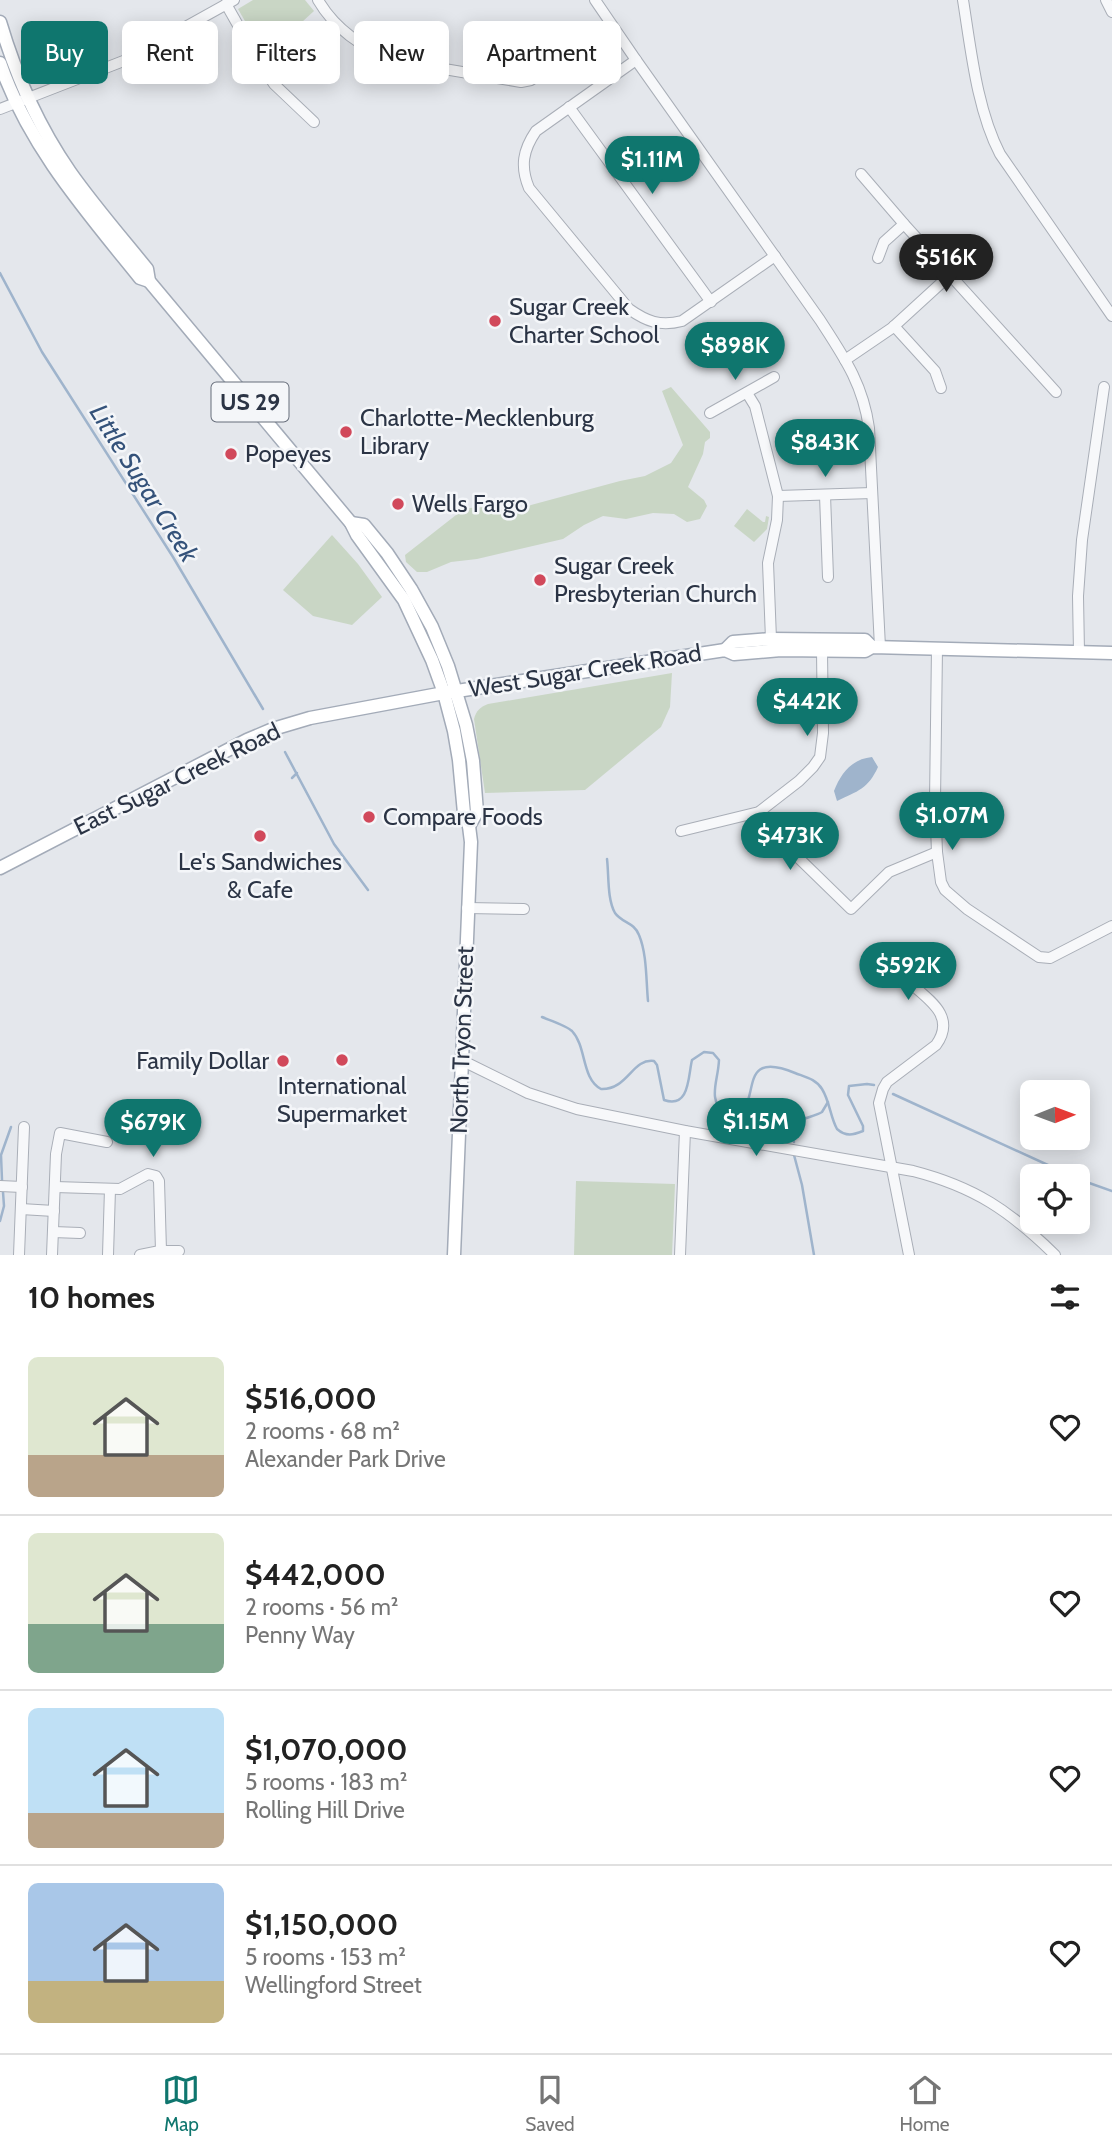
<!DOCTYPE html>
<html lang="en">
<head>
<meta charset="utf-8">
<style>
  :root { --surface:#fff; --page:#f2f2f2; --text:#222; --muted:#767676; --line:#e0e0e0; --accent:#0f766e }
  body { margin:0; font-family:Cabin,sans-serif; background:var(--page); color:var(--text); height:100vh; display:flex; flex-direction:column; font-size:26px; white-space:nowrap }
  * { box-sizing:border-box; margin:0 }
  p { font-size:23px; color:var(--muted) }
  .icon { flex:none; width:38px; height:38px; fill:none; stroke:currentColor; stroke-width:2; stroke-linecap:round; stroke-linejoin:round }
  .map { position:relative; height:1255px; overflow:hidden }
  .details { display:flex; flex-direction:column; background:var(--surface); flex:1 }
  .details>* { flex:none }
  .hud { position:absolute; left:21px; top:21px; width:700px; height:63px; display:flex; gap:14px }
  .needle { width:46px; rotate:89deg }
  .fabs { position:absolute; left:1020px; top:1080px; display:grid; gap:14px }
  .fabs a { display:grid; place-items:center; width:70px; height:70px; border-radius:10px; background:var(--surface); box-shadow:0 4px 18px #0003; font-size:35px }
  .price { position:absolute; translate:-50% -60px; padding:0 16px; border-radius:24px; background:var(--accent); color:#fff; font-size:23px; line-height:46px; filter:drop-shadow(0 2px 4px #0008) }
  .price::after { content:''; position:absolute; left:50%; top:42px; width:21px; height:16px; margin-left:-10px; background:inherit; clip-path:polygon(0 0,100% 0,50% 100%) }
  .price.current { background:#222; color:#fff }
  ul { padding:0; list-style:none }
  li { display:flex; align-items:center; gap:21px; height:175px; padding:0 28px }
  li+li { border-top:2px solid var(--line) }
  li span { display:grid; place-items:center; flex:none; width:196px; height:140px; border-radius:10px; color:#555 }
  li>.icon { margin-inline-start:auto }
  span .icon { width:84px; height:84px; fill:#fffc; stroke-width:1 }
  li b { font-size:30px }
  h2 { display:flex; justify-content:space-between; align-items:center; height:84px; padding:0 28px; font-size:30px }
  .tag { padding:0 24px; border-radius:10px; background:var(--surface); box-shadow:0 4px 18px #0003; font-size:24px; line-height:63px }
  .tag.current { background:var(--accent); color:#fff }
  .menu { display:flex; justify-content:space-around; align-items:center; height:98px; border-top:2px solid var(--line); background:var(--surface); font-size:19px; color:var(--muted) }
  .menu a { display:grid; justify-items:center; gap:4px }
  .menu .current { color:var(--accent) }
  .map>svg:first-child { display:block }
  .green { fill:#c9d6c5 }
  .water { fill:#9fb4cc }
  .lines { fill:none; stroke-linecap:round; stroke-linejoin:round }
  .stream { stroke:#9fb4cc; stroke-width:2.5 }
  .minor-casing { stroke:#a9aeb7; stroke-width:12 }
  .major-casing { stroke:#a3abb8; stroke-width:15 }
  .minor { stroke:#f7f8fa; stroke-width:10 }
  .major { stroke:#fff; stroke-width:12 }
  .poi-dot { fill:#d1495b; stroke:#f4f6f9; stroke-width:2.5 }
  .labels { text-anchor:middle; stroke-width:5; stroke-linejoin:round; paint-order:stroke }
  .shield { fill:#f4f6f9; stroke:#676e7b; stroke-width:2 }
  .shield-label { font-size:23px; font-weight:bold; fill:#2b3445 }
  .poi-label { font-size:24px; fill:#2b3445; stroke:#f4f6f9; text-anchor:start }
  .street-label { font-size:24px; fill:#2b3445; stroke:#f4f6f9 }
  .water-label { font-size:26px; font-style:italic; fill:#34527a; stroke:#f4f6f9 }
</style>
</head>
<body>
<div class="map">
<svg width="1112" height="1255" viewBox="0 0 1112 1255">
  <rect width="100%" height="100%" fill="#e4e7ec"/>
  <g class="green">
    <polygon points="253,0 305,0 314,11 265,56 238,9"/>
    <polygon points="671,387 710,432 710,438 705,442 703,454 688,487 704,500 707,506 700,519 687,522 674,514 653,513 626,519 603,516 584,525 563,539 477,559 451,562 427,572 417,572 406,562 405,555 456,515 469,508 485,507 518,511 531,505 620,481 645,476 671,463 683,445 662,391"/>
    <polygon points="747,509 763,522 765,522 766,516 769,517 767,529 754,542 734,526"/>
    <polygon points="332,535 358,564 382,597 352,625 313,616 283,590"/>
    <path d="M 672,673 L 670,707 L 661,727 L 585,790 L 485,793 L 474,719 C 476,711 480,707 488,704 Z"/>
    <polygon points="576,1181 675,1184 672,1255 574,1255"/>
  </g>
  <path class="water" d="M 872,757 L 878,767 C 868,789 858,791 837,801 L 834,791 C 841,773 852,759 872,757 Z"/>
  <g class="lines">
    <g class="stream">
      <polyline points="0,273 42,352 173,557 263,709"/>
      <polyline points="285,752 334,844 368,890"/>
      <polyline points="292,778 297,773"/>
      <path d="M 607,859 C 609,875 607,899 615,913 C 622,923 634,922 639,935 C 647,954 646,980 648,1001"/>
      <path d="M 542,1017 C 549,1020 567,1026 572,1031 C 587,1047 581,1078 601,1089 C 628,1090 632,1058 654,1061 L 657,1065 L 664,1100 C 690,1109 688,1076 692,1060 L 704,1052 L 713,1053 L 719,1060 C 718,1083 707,1097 725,1116 C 770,1119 728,1045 795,1073 C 805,1077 816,1079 822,1089 C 830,1102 830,1116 837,1129 C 846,1137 853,1135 863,1131 L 863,1126 L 848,1095 L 849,1086 L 867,1084 L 874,1085"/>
      <polyline points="893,1094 1072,1176"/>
      <path d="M 794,1142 L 790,1132 C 795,1117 810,1119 822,1112 L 828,1102"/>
      <polyline points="794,1155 802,1185 814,1255"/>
      <polyline points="1078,1179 1112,1191"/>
      <polyline points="2,1180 1,1155 11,1127"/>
      <polyline points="0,1221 4,1206 3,1192"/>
    </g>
    <g class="minor-casing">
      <g id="minor">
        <path d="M 318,0 C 336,31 364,49 397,61 L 521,82 L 531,80 L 611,25"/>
        <path d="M 595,0 L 636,60 L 820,320 C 844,357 863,384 869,428 L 880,647"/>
        <path d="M 963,0 C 971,50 977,110 1000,154 L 1112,316"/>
        <polyline points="1106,0 1112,12"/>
        <polyline points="226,4 256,57 274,84 314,122"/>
        <path d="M 636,60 L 536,131 C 523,150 520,166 529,188 L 629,309 C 646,321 660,327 682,321 L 775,256"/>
        <polyline points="569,107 711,302"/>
        <polyline points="0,109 126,60 234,0"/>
        <polyline points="861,174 904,224 1056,392"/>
        <polyline points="878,258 884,242 904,224"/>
        <polyline points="894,326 935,371 941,388"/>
        <polyline points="845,360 892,328 950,275"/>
        <polyline points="747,393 755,406 778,496 777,520 768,563 771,639"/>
        <polyline points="710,413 774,377"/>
        <polyline points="825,495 828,577"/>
        <polyline points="778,496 872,493"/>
        <polyline points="937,648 935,801 937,852 941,882 945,890 967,909 1039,957 1050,958 1112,926"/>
        <polyline points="1079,652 1078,596 1082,540 1104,387"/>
        <polyline points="759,812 765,825 776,836 851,909 889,872 937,852"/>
        <polyline points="681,831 759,812 799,781 813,767 820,757 823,733 822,651"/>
        <polyline points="467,908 524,909"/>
        <path d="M 886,963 C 897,972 907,980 917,989 C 935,1004 954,1020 936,1045 L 887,1082 L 883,1089 L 879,1103 L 909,1255"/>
        <path d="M 461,1060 L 528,1093 L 577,1109 L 685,1131 L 913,1171 C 975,1187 1010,1211 1055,1255"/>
        <polyline points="0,1186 22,1187"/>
        <polyline points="55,1187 120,1189 148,1174 156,1176 159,1181 161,1251"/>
        <polyline points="21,1209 54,1211"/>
        <polyline points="53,1232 80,1233"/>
        <polyline points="19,1255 24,1127"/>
        <polyline points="52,1255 56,1154 60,1133 107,1142"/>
        <polyline points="108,1255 110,1189"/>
        <polyline points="140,1255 160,1251 179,1251"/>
        <polyline points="680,1255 685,1131"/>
      </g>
    </g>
    <g class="major-casing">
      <g id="major">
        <path d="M 0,22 C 16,76 38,126 70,172 C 94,206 121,237 147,269 L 149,281 L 351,523 L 357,535 L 404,600 L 432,660 L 444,693 L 454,731 L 459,760 L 464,813 L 469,826 L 471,842 L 454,1255"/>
        <path d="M 0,63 C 28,145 86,211 140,278 L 149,281"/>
        <polyline points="351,523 364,525 387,553 411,589 432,627 448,666 466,725 473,761 477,812 469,826"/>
        <polyline points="725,650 733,642 771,639 865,640 872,647"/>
        <polyline points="0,868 247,740 273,729 310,718 444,693 725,650 734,654 781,650 865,651 872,647 1112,653"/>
      </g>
    </g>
    <use href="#minor" class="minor"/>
    <use href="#major" class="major"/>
  </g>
  <g class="poi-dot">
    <circle cx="495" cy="321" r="7"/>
    <circle cx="346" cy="432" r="7"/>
    <circle cx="231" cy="454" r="7"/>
    <circle cx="398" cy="504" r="7"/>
    <circle cx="540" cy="580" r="7"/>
    <circle cx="369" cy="817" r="7"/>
    <circle cx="260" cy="836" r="7"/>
    <circle cx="342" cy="1060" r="7"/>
    <circle cx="283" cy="1061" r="7"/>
  </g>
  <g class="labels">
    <rect class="shield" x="211.5" y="382.5" width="77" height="39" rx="5"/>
    <g class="shield-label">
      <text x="250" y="410">US 29</text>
    </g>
    <g class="poi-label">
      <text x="509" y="315">Sugar Creek<tspan x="509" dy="28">Charter School</tspan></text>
      <text x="360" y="426">Charlotte-Mecklenburg<tspan x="360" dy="28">Library</tspan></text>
      <text x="245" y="462">Popeyes</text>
      <text x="412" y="512">Wells Fargo</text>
      <text x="554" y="574">Sugar Creek<tspan x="554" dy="28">Presbyterian Church</tspan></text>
      <text x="383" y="825">Compare Foods</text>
      <text x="260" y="870" text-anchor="middle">Le's Sandwiches<tspan x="260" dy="28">&amp; Cafe</tspan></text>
      <text x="269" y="1069" text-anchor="end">Family Dollar</text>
      <text x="342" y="1094" text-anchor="middle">International<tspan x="342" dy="28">Supermarket</tspan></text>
    </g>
    <g class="street-label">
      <text transform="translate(585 671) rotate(-9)" y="8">West Sugar Creek Road</text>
      <text transform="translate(177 779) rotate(-26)" y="8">East Sugar Creek Road</text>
      <text transform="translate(462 1040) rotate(-88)" y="8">North Tryon Street</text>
    </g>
    <g class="water-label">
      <text transform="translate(144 483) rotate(58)" y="9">Little Sugar Creek</text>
    </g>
  </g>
</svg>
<div class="fabs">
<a><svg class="needle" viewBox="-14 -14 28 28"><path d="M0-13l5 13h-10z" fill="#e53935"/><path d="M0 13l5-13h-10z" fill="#767676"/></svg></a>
<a><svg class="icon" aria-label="locate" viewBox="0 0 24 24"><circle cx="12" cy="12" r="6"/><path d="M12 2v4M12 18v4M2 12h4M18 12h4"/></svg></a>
</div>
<b class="price" style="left:652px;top:196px">$1.11M</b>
<b class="price current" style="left:946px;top:294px">$516K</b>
<b class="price" style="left:735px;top:382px">$898K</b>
<b class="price" style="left:825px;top:479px">$843K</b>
<b class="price" style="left:807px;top:738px">$442K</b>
<b class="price" style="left:952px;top:852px">$1.07M</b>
<b class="price" style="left:790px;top:872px">$473K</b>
<b class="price" style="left:908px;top:1002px">$592K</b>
<b class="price" style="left:756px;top:1158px">$1.15M</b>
<b class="price" style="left:153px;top:1159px">$679K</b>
<div class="hud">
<a class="tag current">Buy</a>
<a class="tag">Rent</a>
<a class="tag">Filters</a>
<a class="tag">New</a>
<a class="tag">Apartment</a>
</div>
</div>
<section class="details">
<h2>10 homes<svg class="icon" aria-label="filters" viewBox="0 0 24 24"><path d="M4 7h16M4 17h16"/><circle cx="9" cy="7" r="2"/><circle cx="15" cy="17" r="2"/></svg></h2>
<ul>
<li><span style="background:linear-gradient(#dfe7d0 70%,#b9a48a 0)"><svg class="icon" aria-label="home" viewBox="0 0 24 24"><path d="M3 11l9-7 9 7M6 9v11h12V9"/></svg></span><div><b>$516,000</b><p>2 rooms · 68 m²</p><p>Alexander Park Drive</p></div><svg class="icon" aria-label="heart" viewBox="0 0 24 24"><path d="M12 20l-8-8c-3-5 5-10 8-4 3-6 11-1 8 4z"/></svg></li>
<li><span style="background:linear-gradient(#dfe7d0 65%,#7fa58c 0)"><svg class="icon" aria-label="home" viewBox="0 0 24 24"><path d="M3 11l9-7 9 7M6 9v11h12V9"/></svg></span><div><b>$442,000</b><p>2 rooms · 56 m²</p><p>Penny Way</p></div><svg class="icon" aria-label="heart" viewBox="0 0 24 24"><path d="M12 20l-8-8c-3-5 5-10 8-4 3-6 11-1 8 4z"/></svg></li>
<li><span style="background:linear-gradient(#bfe0f5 75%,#b9a48a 0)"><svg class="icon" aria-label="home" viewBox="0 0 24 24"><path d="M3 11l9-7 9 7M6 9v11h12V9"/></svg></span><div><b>$1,070,000</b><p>5 rooms · 183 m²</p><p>Rolling Hill Drive</p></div><svg class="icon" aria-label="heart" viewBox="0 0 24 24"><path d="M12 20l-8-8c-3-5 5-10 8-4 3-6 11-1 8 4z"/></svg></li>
<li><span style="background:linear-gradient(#a9c7e8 70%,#c2b280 0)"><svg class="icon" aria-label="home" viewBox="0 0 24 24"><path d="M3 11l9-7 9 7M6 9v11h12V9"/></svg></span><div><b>$1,150,000</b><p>5 rooms · 153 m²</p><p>Wellingford Street</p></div><svg class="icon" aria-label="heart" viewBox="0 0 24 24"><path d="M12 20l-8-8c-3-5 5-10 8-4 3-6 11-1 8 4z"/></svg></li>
</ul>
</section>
<nav class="menu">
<a class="current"><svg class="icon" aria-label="map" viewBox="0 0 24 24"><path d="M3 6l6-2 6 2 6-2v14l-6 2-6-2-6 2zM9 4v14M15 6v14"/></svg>Map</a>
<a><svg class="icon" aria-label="saved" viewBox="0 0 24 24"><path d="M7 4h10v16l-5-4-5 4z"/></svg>Saved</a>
<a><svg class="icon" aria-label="home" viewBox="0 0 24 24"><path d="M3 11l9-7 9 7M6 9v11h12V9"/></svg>Home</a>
</nav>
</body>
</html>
